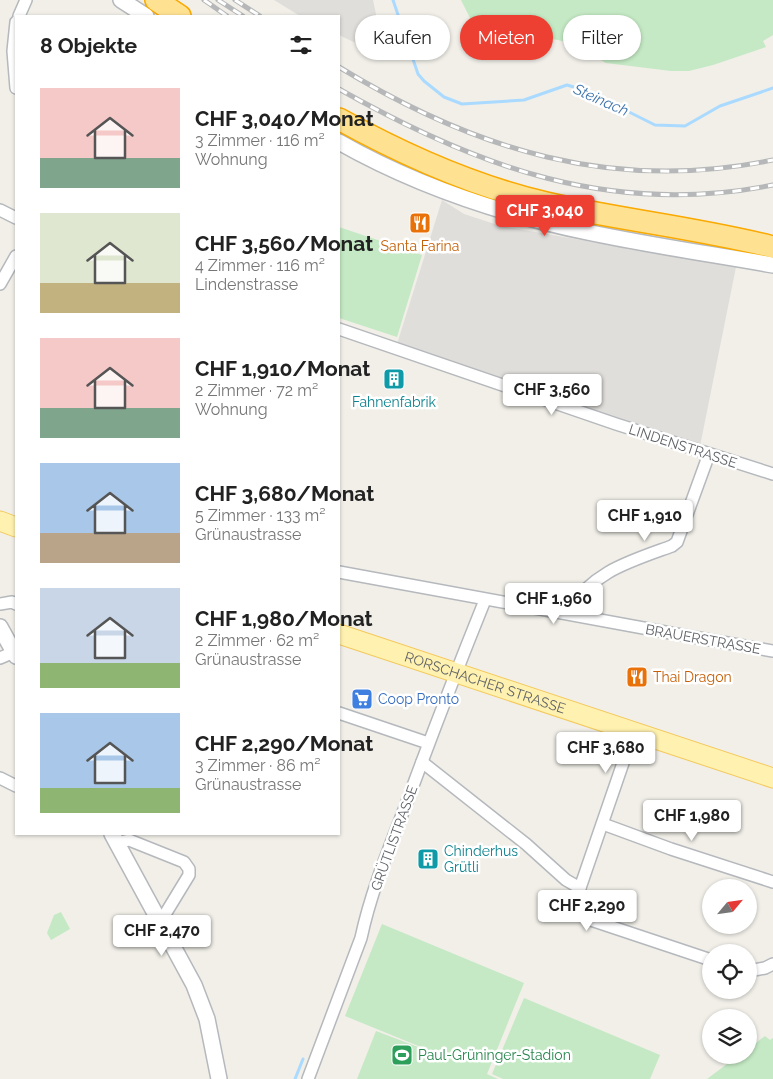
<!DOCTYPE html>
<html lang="de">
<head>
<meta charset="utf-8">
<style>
  :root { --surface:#fff; --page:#f6f6f6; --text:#222; --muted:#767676; --accent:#ed3f32 }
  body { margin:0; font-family:Raleway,sans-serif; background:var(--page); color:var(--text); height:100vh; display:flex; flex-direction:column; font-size:19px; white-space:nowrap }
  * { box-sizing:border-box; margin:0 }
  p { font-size:16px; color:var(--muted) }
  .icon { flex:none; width:28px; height:28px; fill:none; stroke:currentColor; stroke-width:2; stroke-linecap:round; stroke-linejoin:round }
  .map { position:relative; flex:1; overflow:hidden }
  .panel { position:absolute; left:15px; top:15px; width:325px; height:820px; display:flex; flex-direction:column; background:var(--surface); border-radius:0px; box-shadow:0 1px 4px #0004 }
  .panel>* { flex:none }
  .banner { position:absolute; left:355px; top:15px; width:342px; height:45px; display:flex; gap:10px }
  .needle { width:32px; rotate:61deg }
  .fabs { position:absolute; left:702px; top:879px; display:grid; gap:10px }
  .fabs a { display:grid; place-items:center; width:55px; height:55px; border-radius:50%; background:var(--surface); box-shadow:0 1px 4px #0004; font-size:25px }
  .price { position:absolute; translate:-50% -42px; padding:0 11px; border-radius:5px; background:#fff; color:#222; font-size:16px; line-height:32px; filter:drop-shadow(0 1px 2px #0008) }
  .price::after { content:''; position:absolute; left:50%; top:30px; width:15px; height:11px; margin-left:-8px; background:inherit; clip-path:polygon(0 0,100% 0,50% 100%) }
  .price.current { background:var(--accent); color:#fff }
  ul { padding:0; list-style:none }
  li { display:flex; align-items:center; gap:15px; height:125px; padding:0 25px }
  li span { display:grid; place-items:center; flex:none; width:140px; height:100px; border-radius:0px; color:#555 }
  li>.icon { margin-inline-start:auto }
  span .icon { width:60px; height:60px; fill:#fffc; stroke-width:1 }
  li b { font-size:21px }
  h2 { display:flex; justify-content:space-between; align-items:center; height:60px; padding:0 25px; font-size:21px }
  .pill { padding:0 18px; border-radius:22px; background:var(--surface); box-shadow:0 1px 4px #0004; font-size:18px; line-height:45px }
  .pill.current { background:var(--accent); color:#fff }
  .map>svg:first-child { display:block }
  .industrial { fill:#e0deda }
  .green { fill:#c4e9c4 }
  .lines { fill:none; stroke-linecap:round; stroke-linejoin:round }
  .stream { stroke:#aadaff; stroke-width:3 }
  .minor-casing { stroke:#b5b8bc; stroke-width:14 }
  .tertiary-casing { stroke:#b5b8bc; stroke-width:18 }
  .primary-casing { stroke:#f4c95d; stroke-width:21 }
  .motorway-casing { stroke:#f9a900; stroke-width:24 }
  .minor { stroke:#fff; stroke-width:11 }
  .tertiary { stroke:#fff; stroke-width:15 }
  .primary { stroke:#fff1af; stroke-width:19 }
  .motorway { stroke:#ffe291; stroke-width:21 }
  .rail-casing { stroke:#b6b7b8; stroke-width:5 }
  .rail { stroke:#fff; stroke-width:3; stroke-dasharray:9; stroke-linecap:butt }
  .labels { text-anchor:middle; stroke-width:5; stroke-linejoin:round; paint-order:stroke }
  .food-label { font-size:14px; fill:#c56008; stroke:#fff }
  .culture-label { font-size:14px; fill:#0d838f; stroke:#fff }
  .street-label { font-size:14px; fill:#5f6368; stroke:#fff }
  .shop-label { font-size:14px; fill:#366cbe; stroke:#fff; text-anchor:start }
  .leisure-label { font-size:14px; fill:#27864d; stroke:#fff; text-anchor:start }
  .water-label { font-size:15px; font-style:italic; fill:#4075ac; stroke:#fff }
</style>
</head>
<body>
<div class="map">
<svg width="773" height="1079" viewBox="0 0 773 1079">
  <rect width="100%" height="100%" fill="#f1efe8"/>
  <g class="industrial">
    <polygon points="274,0 373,0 385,57 339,35 339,16 300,16"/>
    <polygon points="442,200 464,214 501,226 736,267 700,446 397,344"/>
  </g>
  <g class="green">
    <polygon points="461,0 773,0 773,35 763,41 766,47 713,65 689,71 671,71 606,63 572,44 558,40 519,35 500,55 475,28"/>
    <polygon points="339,227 422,255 397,337 339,318"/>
    <polygon points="61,912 70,929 51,940 47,933 54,915"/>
    <polygon points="382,924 524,983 487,1074 498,1079 357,1079 376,1031 460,1063 345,1016"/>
    <polygon points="524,998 660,1055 650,1079 503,1079 492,1074"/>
    <polygon points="765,1036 770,1040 773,1038 773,1079 707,1079 739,1055 749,1055 749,1048"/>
  </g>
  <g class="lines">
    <g class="stream">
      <polyline points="393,0 418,74 424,81 444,97 462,104 524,100 567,85 587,91 655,125 685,126 720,106 773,88"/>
      <polyline points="295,1079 303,1059"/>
    </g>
    <g class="minor-casing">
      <g id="minor">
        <polyline points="19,16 26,0"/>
        <polyline points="16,22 13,51 16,88"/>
        <polyline points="0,210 16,218"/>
        <polyline points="0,284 16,256"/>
        <polyline points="339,329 616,424 773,474"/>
        <polyline points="339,572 676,634 773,651"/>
        <polyline points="0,604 12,602 16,604"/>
        <path d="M 565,613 C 595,571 625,563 672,546 L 677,542 L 709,454"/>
        <polyline points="0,658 14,652"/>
        <polyline points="339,713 428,743"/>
        <path d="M 634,731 L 580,888 C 576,902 577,913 591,920 L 711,960"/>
        <polyline points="422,762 526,844 566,880 580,888"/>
        <polyline points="0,778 16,786"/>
        <polyline points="603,824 671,849 773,882"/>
        <polyline points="117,843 129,840 184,862 189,869 189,875 164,916 162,925"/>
        <polyline points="749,971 765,968 773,964"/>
        <path d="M 308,1079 L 361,938 C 371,891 390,846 407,802 C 432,734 458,667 485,600"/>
      </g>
    </g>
    <g class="tertiary-casing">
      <g id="tertiary">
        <polyline points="121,0 146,16"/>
        <path d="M 339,142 C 415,185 501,214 587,232 C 648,245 711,254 773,265"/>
        <polyline points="0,627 16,656"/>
        <polyline points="112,834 194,985 207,1019 219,1079"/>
      </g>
    </g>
    <g class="primary-casing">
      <g id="primary">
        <polyline points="0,521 16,527"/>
        <path id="s1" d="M 339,634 L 773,778"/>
      </g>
    </g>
    <g class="motorway-casing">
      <g id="motorway">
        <polyline points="156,0 180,16"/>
        <path d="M 339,119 C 404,155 473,186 546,203 C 621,220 698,228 773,247"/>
      </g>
    </g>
    <use href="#minor" class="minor"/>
    <use href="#tertiary" class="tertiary"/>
    <use href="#primary" class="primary"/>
    <use href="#motorway" class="motorway"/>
    <g class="rail-casing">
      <g id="rail">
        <polyline points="204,0 227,16"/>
        <polyline points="218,0 243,16"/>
        <polyline points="235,0 260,16"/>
        <path d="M 339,67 C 475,150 613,193 773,160"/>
        <path d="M 339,89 C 477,167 612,217 773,185"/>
      </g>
    </g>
    <use href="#rail" class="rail"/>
  </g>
  <defs>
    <g id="restaurant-square" transform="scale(1.125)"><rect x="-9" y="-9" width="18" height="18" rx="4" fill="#e8710a" stroke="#fff"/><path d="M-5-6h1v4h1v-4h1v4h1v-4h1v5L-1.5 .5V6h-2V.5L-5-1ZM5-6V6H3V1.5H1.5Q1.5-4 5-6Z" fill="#fff"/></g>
    <g id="building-square" transform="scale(1.125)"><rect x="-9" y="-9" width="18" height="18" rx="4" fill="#0f9aa8" stroke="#fff"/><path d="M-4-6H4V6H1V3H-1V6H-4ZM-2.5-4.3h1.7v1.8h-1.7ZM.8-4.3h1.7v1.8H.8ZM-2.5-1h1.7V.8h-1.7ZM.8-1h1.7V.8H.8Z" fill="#fff"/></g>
    <g id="supermarket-square" transform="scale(1.125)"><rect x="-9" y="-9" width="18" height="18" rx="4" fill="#3f7fe0" stroke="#fff"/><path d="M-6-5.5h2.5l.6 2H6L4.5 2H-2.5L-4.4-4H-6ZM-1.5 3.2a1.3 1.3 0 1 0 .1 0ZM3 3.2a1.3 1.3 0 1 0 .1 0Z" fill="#fff"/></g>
    <g id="stadium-square" transform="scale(1.125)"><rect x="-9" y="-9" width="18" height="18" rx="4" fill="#2e9e5b" stroke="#fff"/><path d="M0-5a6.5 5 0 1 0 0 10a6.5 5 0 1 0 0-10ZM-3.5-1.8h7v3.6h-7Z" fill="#fff"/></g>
  </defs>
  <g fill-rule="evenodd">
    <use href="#restaurant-square" x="420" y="223"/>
    <use href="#building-square" x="394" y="379"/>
    <use href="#restaurant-square" x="637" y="677"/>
    <use href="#supermarket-square" x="362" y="699"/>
    <use href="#building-square" x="428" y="859"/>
    <use href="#stadium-square" x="402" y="1055"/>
  </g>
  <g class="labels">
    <g class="food-label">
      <text x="420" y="251">Santa Farina</text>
      <text x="653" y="682" text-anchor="start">Thai Dragon</text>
    </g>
    <g class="culture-label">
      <text x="394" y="407">Fahnenfabrik</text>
      <text x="444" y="856" text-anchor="start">Chinderhus<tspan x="444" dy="16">Grütli</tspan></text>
    </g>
    <g class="street-label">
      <text transform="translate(683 446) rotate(18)" y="5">LINDENSTRASSE</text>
      <text transform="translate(703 639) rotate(10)" y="5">BRAUERSTRASSE</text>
      <text dy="5" stroke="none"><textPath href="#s1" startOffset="154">RORSCHACHER STRASSE</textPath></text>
      <text transform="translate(394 838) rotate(-70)" y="5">GRÜTLISTRASSE</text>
    </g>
    <g class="shop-label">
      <text x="378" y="704">Coop Pronto</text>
    </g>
    <g class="leisure-label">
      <text x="418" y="1060">Paul-Grüninger-Stadion</text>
    </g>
    <g class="water-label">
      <text transform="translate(601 100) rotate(24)" y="5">Steinach</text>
    </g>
  </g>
</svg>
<div class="fabs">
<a><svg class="needle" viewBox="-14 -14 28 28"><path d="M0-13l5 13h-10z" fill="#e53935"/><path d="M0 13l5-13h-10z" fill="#767676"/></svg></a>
<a><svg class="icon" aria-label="locate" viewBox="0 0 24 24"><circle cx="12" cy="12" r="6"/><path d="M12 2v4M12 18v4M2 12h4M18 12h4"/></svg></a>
<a><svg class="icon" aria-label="layers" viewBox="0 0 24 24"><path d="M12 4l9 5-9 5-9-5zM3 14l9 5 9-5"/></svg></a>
</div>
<b class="price current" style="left:545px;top:237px">CHF 3,040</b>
<b class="price" style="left:552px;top:416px">CHF 3,560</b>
<b class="price" style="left:645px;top:542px">CHF 1,910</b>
<b class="price" style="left:554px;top:625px">CHF 1,960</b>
<b class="price" style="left:606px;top:774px">CHF 3,680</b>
<b class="price" style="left:692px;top:842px">CHF 1,980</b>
<b class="price" style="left:587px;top:932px">CHF 2,290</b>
<b class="price" style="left:162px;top:957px">CHF 2,470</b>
<div class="banner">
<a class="pill">Kaufen</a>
<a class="pill current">Mieten</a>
<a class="pill">Filter</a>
</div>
<section class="panel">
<h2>8 Objekte<svg class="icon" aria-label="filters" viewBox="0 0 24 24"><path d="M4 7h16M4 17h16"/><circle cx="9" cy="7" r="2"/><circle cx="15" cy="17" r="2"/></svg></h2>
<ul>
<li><span style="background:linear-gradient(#f6c9c9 70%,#7fa58c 0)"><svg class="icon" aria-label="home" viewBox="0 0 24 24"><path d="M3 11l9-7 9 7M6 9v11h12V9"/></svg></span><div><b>CHF 3,040/Monat</b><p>3 Zimmer · 116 m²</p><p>Wohnung</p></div></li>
<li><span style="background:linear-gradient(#dfe7d0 70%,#c2b280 0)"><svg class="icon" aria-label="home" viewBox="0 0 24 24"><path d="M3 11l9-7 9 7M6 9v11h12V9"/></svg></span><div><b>CHF 3,560/Monat</b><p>4 Zimmer · 116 m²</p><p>Lindenstrasse</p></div></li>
<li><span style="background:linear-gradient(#f6c9c9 70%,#7fa58c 0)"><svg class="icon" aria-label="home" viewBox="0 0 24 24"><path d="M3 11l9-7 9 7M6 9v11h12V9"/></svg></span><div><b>CHF 1,910/Monat</b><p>2 Zimmer · 72 m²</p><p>Wohnung</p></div></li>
<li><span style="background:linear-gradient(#a9c7e8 70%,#b9a48a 0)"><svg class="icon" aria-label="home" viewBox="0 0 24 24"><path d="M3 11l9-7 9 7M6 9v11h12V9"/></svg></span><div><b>CHF 3,680/Monat</b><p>5 Zimmer · 133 m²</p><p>Grünaustrasse</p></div></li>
<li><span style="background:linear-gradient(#c9d6e8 75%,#8fb573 0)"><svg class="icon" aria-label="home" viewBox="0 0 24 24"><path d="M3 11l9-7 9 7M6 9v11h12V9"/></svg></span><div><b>CHF 1,980/Monat</b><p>2 Zimmer · 62 m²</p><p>Grünaustrasse</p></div></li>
<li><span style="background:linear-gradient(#a9c7e8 75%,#8fb573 0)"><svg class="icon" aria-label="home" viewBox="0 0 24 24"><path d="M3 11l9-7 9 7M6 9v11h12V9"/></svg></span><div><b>CHF 2,290/Monat</b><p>3 Zimmer · 86 m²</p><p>Grünaustrasse</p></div></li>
</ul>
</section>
</div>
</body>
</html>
